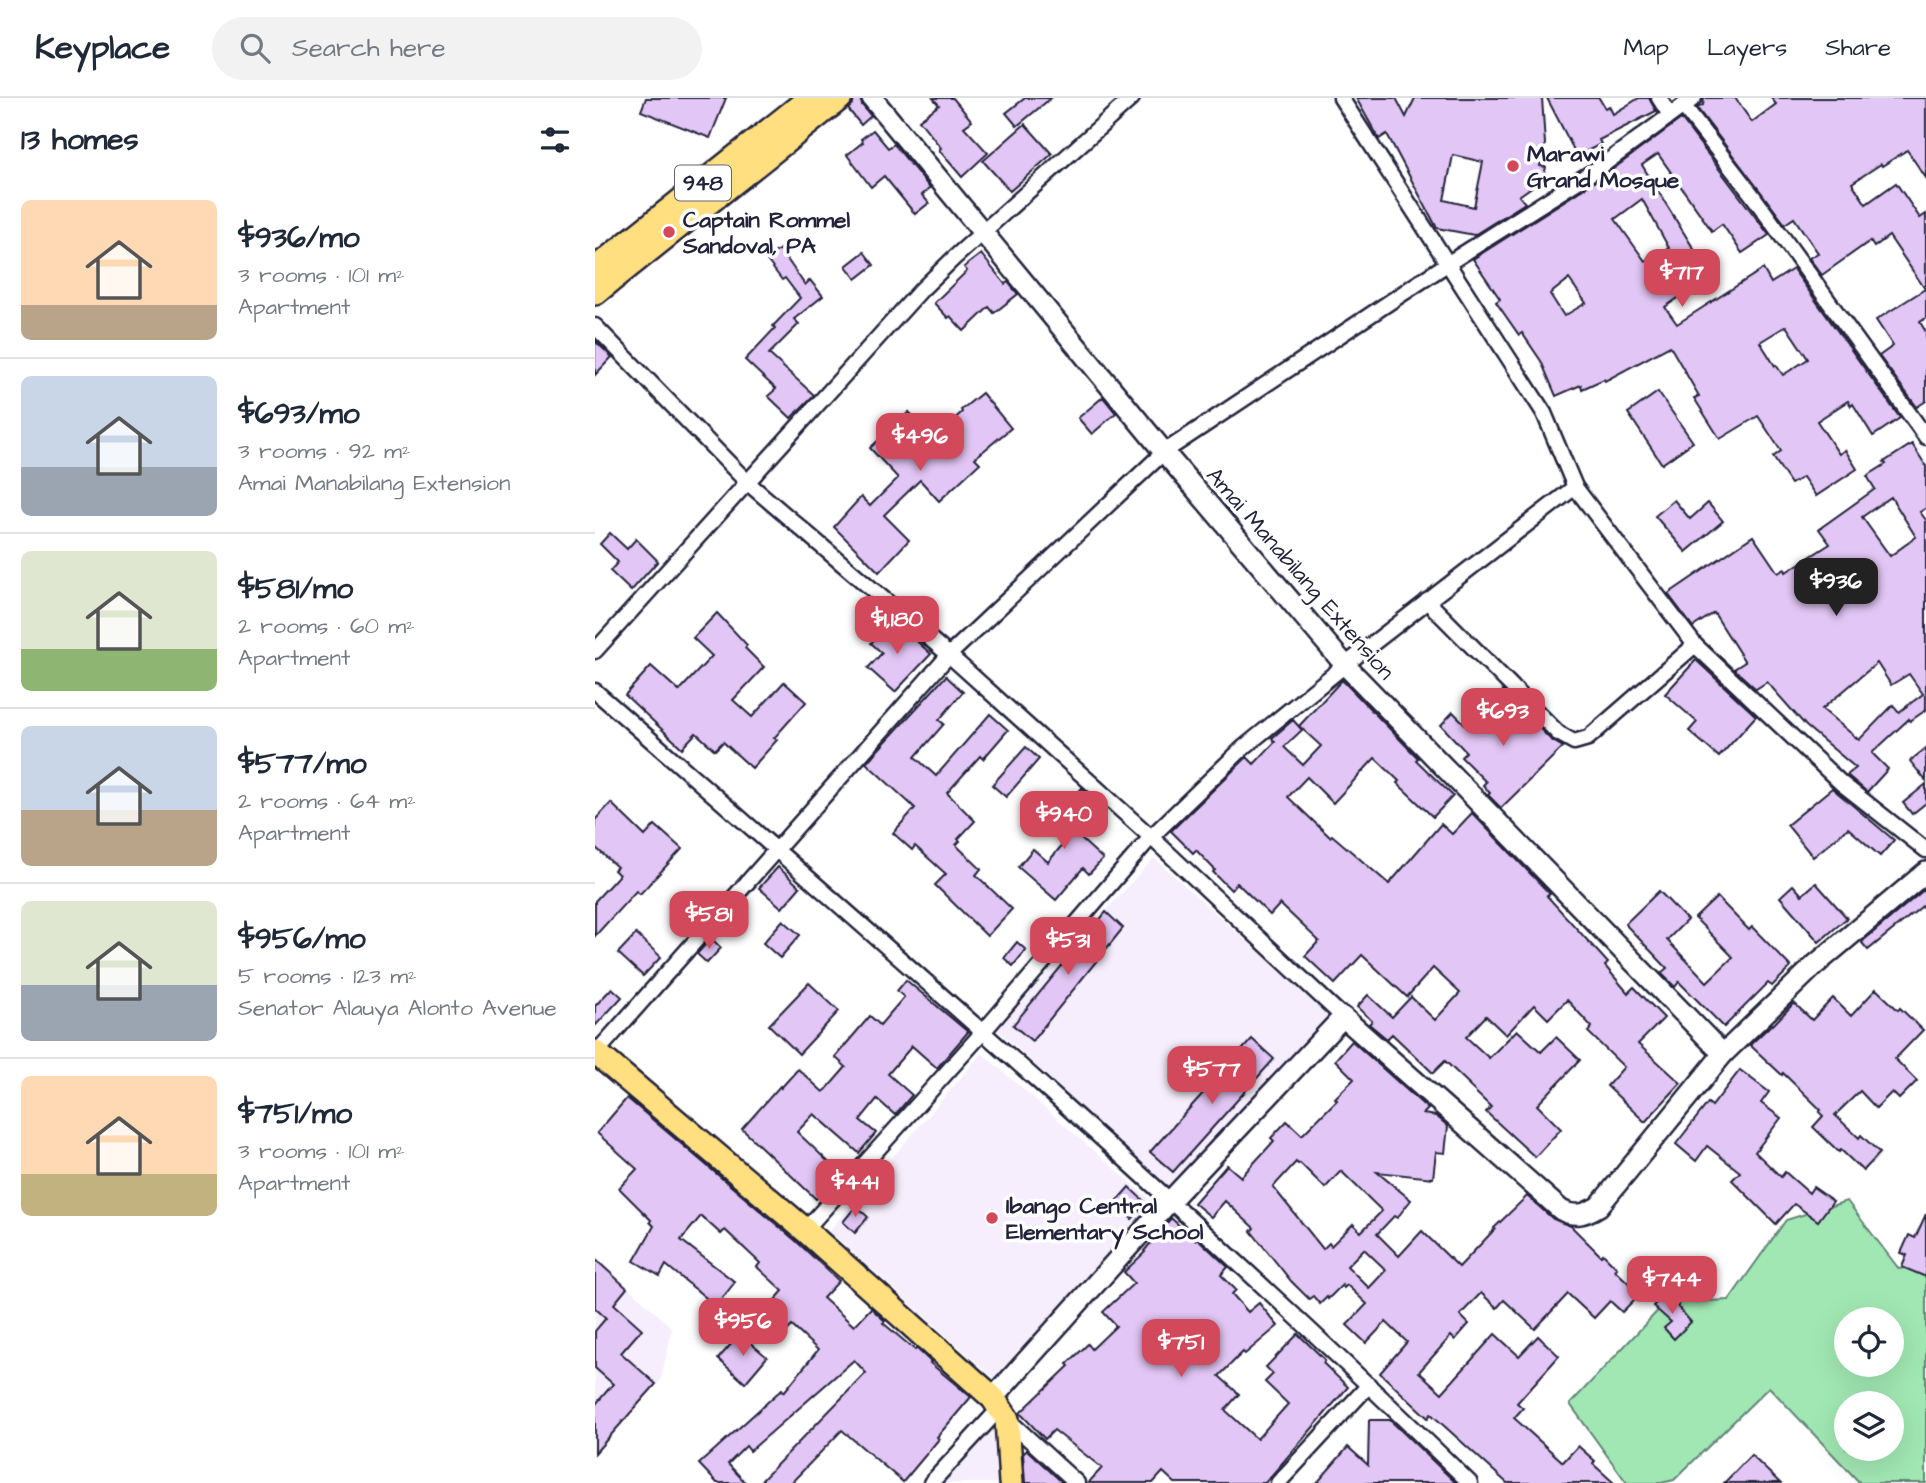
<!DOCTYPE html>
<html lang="en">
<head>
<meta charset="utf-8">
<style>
  :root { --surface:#fff; --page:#f2f2f3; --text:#1f2937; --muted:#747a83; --line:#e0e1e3; --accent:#d1495b }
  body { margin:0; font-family:"Architects Daughter",sans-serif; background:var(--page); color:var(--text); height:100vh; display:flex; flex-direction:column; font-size:26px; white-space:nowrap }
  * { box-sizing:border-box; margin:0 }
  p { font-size:23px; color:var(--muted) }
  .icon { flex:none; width:38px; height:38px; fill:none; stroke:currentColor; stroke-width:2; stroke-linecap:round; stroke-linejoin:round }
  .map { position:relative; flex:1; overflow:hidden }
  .details { display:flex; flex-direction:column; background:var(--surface); width:595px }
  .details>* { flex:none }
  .tools { position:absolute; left:1239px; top:1209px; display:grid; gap:14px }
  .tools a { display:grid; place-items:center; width:70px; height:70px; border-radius:50%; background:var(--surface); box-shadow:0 7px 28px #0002; font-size:35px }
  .price { position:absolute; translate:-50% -60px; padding:0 16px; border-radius:14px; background:var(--accent); color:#fff; font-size:23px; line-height:46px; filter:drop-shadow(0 2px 4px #0008) }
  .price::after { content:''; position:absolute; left:50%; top:42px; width:21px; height:16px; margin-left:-10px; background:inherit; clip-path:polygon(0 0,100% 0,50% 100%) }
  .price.selected { background:#222; color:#fff }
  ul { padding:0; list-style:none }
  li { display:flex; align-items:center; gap:21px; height:175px; padding:0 21px }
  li+li { border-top:2px solid var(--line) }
  li span { display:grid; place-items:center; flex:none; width:196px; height:140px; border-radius:10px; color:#555 }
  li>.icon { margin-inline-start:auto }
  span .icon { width:84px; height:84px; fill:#fffc; stroke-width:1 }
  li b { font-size:30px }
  h2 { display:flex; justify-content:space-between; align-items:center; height:84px; padding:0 21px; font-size:30px }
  header { display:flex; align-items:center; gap:42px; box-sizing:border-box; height:98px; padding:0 35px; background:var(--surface); border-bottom:2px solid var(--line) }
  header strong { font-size:33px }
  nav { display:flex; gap:38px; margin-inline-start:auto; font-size:24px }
  .search { width:490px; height:63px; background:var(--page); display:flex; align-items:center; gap:18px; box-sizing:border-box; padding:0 24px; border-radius:38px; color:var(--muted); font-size:26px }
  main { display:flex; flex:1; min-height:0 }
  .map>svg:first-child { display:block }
  .built { fill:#f6eefc }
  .green { fill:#a1e7b3; stroke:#628477; stroke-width:2; fill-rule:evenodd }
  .building { fill:#e2c6f5; stroke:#22223b; stroke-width:2; fill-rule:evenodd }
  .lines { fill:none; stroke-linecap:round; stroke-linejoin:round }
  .street-casing { stroke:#22223b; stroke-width:19 }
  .secondary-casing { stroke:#22223b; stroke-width:24 }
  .primary-casing { stroke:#22223b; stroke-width:28 }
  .street { stroke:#fff; stroke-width:14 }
  .secondary { stroke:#fff; stroke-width:19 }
  .primary { stroke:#ffdf80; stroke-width:23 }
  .poi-dot { fill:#d1495b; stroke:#fff; stroke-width:2.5 }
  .labels { text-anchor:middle; stroke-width:7; stroke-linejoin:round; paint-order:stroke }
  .shield { fill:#fff; stroke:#646476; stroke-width:2 }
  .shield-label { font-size:21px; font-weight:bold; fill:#22223b }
  .poi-label { font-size:23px; font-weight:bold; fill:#22223b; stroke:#fff; text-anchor:start }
  .street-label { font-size:23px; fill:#22223b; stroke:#fff }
</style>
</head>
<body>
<header>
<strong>Keyplace</strong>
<div class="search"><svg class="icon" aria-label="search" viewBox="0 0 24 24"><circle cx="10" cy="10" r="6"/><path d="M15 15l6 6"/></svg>Search here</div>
<nav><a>Map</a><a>Layers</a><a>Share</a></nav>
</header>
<main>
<section class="details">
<h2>13 homes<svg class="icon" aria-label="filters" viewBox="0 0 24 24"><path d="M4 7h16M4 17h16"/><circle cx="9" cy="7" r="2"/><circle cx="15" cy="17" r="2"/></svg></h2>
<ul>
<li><span style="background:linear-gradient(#ffd9b3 75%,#b9a48a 0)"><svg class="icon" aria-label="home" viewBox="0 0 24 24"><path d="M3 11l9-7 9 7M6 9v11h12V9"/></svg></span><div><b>$936/mo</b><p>3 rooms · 101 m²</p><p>Apartment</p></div></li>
<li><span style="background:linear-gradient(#c9d6e8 65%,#9aa5b1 0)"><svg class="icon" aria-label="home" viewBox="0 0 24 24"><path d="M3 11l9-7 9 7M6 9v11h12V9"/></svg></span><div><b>$693/mo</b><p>3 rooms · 92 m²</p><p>Amai Manabilang Extension</p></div></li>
<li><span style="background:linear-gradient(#dfe7d0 70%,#8fb573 0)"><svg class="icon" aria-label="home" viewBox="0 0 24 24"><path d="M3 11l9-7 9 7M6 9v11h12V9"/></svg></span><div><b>$581/mo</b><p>2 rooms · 60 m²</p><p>Apartment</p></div></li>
<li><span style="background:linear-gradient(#c9d6e8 60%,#b9a48a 0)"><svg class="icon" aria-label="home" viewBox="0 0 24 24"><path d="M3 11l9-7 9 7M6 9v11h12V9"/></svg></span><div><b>$577/mo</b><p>2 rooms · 64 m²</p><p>Apartment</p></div></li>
<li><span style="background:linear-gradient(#dfe7d0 60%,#9aa5b1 0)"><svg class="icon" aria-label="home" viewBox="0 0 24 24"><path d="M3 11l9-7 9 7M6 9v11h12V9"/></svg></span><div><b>$956/mo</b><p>5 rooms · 123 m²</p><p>Senator Alauya Alonto Avenue</p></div></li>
<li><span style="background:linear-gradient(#ffd9b3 70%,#c2b280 0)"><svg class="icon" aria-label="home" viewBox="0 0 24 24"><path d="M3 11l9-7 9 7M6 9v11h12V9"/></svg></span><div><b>$751/mo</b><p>3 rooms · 101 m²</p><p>Apartment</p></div></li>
</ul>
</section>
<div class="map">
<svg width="1331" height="1385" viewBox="0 0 1331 1385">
  <rect width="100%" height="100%" fill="#fff"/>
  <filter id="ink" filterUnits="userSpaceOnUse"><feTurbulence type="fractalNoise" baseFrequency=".0143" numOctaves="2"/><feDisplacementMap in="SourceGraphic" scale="14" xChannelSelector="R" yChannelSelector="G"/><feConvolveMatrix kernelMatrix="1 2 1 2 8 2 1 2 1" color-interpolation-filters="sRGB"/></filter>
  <g filter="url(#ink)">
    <g class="built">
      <polygon points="559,760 736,919 573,1091 402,931"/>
      <polygon points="387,955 561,1107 400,1281 234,1133"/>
      <polygon points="0,1158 77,1230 66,1282 0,1354"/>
      <polygon points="398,1327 401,1385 348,1385"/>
    </g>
    <path class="green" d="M 1252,1103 L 1304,1171 L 1331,1167 L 1331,1385 L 1265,1385 L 1174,1289 L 1079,1382 L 1066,1385 L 1032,1385 L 975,1306 L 1070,1205 L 1134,1202 L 1191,1122 ZM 1251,1222 L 1297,1222 L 1297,1267 L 1251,1267 ZM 1251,1306 L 1297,1306 L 1297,1351 L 1251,1351 Z"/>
    <g class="building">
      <polygon points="51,0 131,0 115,40 46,13"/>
      <polygon points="259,0 265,0 267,7 276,18 266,27 253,11 258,6"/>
      <polygon points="338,0 358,0 377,23 369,29 393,55 367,79 344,52 346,50 324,22 344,7"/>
      <polygon points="430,0 456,0 422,28 411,15"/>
      <path d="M 761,0 L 801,0 L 811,19 L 820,0 L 947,0 L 950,46 L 945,68 L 951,69 L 948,81 L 924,98 L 930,105 L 879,137 L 842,130 L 792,36 L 784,41 ZM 858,57 L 888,64 L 879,109 L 849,102 Z"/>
      <polygon points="952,0 1004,0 1010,10 1014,8 1018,16 1044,0 1054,0 1061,13 1004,42 1006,46 982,58"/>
      <polygon points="1109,0 1140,0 1157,24 1181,6 1176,0 1331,0 1331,80 1312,52 1287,68 1286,66 1257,85 1271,106 1301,85 1325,120 1331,116 1331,220 1325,224 1331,234 1331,303 1322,309 1284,258 1298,248 1281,222 1330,191 1294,138 1279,149 1275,143 1227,177 1214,160 1223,155 1199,120 1190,126 1102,10 1108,7"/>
      <path d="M 1086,21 L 1174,137 L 1147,155 L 1127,126 L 1117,133 L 1063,56 L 1047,67 L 1105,161 L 1108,159 L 1118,176 L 1070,209 L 1082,226 L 1168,171 L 1176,185 L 1198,171 L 1305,320 L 1278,338 L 1258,306 L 1256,308 L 1253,303 L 1222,323 L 1244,356 L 1250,352 L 1262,371 L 1221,398 L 1208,379 L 1196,386 L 1178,359 L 1186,353 L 1163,318 L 1125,341 L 1099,300 L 1104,298 L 1075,248 L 1010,283 L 1009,281 L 987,291 L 986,287 L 961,298 L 946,263 L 927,235 L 924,237 L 901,204 L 905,201 L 878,161 L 1010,77 ZM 1047,101 L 1074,150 L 1050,163 L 1020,121 ZM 974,181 L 991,205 L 969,218 L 955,196 ZM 1191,228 L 1213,261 L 1188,277 L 1181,267 L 1180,268 L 1165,244 Z"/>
      <polygon points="430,26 457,56 415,93 388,63"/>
      <polygon points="278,32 293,50 299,46 335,90 327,97 334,105 320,116 289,78 276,89 252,57 268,44 266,41"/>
      <polygon points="185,151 210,187 215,182 228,198 199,221 204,226 174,256 219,297 196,320 173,298 181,291 150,262 180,230 178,228 205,200 190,180 187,182 171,161"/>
      <polygon points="269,154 279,167 261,181 251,168"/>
      <polygon points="386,156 410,186 413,184 423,196 399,215 394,209 369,233 355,218 353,220 339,205 372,173 369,169"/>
      <polygon points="0,243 17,259 0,277"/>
      <polygon points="1063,294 1098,344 1067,366 1033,315"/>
      <polygon points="387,295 416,330 380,360 385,365 344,403 325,382 289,417 314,442 284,474 239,429 266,399 275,408 303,380 275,350 314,314 339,340 367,314 366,312"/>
      <polygon points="508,299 521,315 497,336 483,320"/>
      <path d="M 1317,346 L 1331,368 L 1331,410 L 1325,414 L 1331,422 L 1331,612 L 1315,623 L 1314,621 L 1277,655 L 1293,671 L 1272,694 L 1252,677 L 1261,670 L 1211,628 L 1172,584 L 1161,591 L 1139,571 L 1150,564 L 1119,515 L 1098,529 L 1073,496 L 1158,438 L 1183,475 L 1190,471 L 1191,474 L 1235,446 L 1224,431 L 1280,391 L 1272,378 L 1291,366 L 1289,364 ZM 1296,399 L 1321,439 L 1295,458 L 1267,419 ZM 1282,565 L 1296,587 L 1314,576 L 1328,596 L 1304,614 L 1298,607 L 1264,642 L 1227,611 Z"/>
      <polygon points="1079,402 1095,421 1113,405 1128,423 1091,454 1060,418"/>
      <polygon points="15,435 32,451 41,441 63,463 36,493 15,473 23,464 5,446"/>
      <polygon points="122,515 152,547 150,550 169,569 138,602 157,619 189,584 211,604 179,640 182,642 157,670 128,644 120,652 101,635 87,650 30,597 56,568 84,593 117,558 98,540"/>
      <polygon points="297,521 336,556 300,594 273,570 287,555 276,545"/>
      <polygon points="1101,562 1161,618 1124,659 1094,633 1102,624 1070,596"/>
      <polygon points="351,578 368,594 344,622 349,626 320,659 341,678 395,616 413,632 388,661 385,658 352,695 380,723 363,741 365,743 361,747 386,771 381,777 417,811 392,838 340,787 351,776 320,748 317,752 298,735 320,710 271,665"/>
      <polygon points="747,582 823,660 821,662 858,698 838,719 802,685 804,683 780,660 738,705 712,679 693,699 735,739 737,737 794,786 846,726 857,736 877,715 955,796 952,798 1013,865 1010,868 1033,895 1039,889 1069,920 1043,946 1086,985 1050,1024 1012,988 1029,969 993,934 997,929 972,902 953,921 939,907 911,937 891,918 871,939 894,960 922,932 946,954 961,939 985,962 942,1007 966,1031 940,1059 891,1014 896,1009 873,987 874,986 850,963 838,975 797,936 792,941 774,926 777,923 762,909 773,897 797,919 816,899 840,922 865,895 838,870 812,899 767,857 740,886 710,858 724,843 685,806 675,817 642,785 636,792 618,774 620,772 601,752 598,755 576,733 652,659 659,666 680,644 677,640 698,622 707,632 689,649 708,667 726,648 704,628"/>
      <polygon points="908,593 956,642 968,649 906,710 893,697 895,695 888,687 891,684 866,659 871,654 846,627 858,614 875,631 902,605 898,601"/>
      <polygon points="431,649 444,661 411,699 397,687"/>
      <polygon points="1331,650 1331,683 1315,663"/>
      <polygon points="1331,686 1331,705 1317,716 1308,705"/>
      <polygon points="487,690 501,702 475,731 508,761 494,776 488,770 461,802 423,769 438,751 453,764 469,745 452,730"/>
      <polygon points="1237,690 1299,742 1285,758 1253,730 1218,759 1192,727"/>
      <polygon points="16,705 50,738 60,727 87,751 45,796 41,793 0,838 0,803 24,777 19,772 22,769 0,749 0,722"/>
      <polygon points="183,769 205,789 187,810 164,790"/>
      <polygon points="1221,785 1252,820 1224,844 1185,799 1198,787 1207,797"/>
      <polygon points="1331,790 1331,805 1273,852 1267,845 1269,842"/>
      <polygon points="1064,793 1092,822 1072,842 1112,884 1138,859 1100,820 1122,799 1154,832 1157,829 1196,869 1177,888 1173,885 1129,929 1084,884 1080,889 1066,875 1072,870 1030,826"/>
      <polygon points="511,814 528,830 437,943 418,927"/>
      <polygon points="188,822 205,837 185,860 168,845"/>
      <polygon points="41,836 66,859 48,878 23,855"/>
      <polygon points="116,840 126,850 112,865 102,856"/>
      <polygon points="422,844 431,852 418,868 409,860"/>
      <polygon points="311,882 373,934 342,970 317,948 293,976 317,997 300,1017 282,1001 265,1022 281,1035 264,1055 219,1016 202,1034 245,1075 221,1101 147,1031 185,988 186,990 203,971 228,994 231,992 251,969 240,959 275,918 285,927 309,899 302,893"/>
      <polygon points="214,885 244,913 204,956 174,927"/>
      <polygon points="17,890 27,899 0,928 0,908"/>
      <polygon points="1281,891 1303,912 1305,910 1328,932 1300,961 1322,983 1304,1001 1297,994 1281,1010 1265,993 1240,1017 1264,1040 1266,1037 1285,1055 1268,1073 1246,1052 1244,1054 1218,1029 1228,1018 1224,1014 1226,1012 1188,975 1187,977 1155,947 1177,926 1178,927 1199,905 1217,922 1238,900 1256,918"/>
      <polygon points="657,941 679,961 578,1074 555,1054"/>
      <path d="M 757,943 L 833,1011 L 828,1016 L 841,1018 L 853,1028 L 850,1055 L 841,1054 L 838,1080 L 782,1074 L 816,1102 L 802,1120 L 799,1118 L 782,1136 L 804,1158 L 827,1133 L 864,1169 L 900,1131 L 899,1130 L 932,1098 L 958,1121 L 976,1128 L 1006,1158 L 1008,1156 L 1022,1170 L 1020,1172 L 1045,1196 L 1027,1214 L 1015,1203 L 999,1220 L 973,1196 L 940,1231 L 909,1202 L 902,1210 L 886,1195 L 865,1217 L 874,1226 L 860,1242 L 856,1238 L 824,1274 L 847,1295 L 900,1236 L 924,1258 L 943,1238 L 964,1258 L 922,1305 L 928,1310 L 919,1320 L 968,1364 L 983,1348 L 1000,1363 L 998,1366 L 1019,1385 L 912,1385 L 836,1316 L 833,1320 L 785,1275 L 812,1244 L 791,1224 L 771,1245 L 752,1227 L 772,1206 L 752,1187 L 749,1190 L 747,1187 L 733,1201 L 732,1199 L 725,1206 L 718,1198 L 714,1201 L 696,1183 L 656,1133 L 659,1130 L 630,1103 L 616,1119 L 599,1105 L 632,1067 L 646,1079 L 679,1043 L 676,1040 L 692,1023 L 707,1037 L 742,1002 L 740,1000 L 759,981 L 740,962 ZM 701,1064 L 703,1066 L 705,1065 L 730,1090 L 746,1073 L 787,1113 L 766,1134 L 758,1126 L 736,1148 L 734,1145 L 728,1151 L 678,1089 ZM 769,1151 L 791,1172 L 774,1190 L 752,1168 Z"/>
      <polygon points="1145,972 1174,994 1166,1005 1186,1020 1160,1054 1186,1079 1190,1074 1214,1095 1218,1089 1238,1103 1223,1123 1199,1106 1181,1126 1137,1082 1145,1074 1112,1048 1101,1063 1081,1046 1113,1005 1117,1008"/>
      <polygon points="32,1000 201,1143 244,1183 228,1200 259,1228 276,1210 290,1223 288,1225 320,1252 321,1250 336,1264 335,1265 376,1299 342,1339 344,1341 308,1384 247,1332 196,1385 164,1385 271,1275 259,1262 155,1353 151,1348 133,1366 151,1385 122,1385 104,1366 187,1291 189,1294 223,1252 197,1228 193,1232 171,1212 188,1193 162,1169 165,1165 130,1132 126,1136 106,1118 86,1142 140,1184 121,1208 71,1167 65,1178 39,1163 59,1128 55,1124 56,1122 24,1090 42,1071 2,1035"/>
      <polygon points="534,1089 551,1105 537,1121 520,1105"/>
      <polygon points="261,1108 273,1119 260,1135 248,1124"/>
      <polygon points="1331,1116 1331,1179 1307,1169 1312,1157 1306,1155 1314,1137 1320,1140"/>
      <polygon points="576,1120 600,1142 602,1140 633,1169 626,1177 641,1192 637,1196 653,1214 664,1205 683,1228 650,1256 648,1254 624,1278 644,1296 630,1312 662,1341 693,1306 670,1284 678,1276 671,1269 703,1236 730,1262 728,1265 753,1289 670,1385 580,1385 568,1374 558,1385 493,1385 507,1370 459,1332 450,1341 425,1315 474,1268 472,1266 493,1246 497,1251 521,1228 508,1214 539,1185 529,1174 550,1154 549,1153"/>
      <polygon points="0,1161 32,1190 19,1206 47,1231 26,1255 61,1286 0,1355 0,1307 18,1286 0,1270 0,1233 11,1220 0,1210"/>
      <polygon points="1070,1195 1083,1207 1082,1208 1096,1224 1079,1241 1069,1230 1076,1224 1058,1208"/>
      <polygon points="145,1236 172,1259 150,1285 123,1261"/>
      <polygon points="774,1322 795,1322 861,1385 722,1385 753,1349 773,1367"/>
      <polygon points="432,1352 468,1385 430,1385 428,1356"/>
      <polygon points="1156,1357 1185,1385 1129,1385"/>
    </g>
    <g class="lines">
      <g class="street-casing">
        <g id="street">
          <polyline points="746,0 949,315 980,389 1100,547 1246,685 1331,752"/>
          <polyline points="1064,0 1075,17"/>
          <polyline points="1088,8 1158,98 1331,339"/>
          <polyline points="0,228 153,385 354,557 556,739 748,919"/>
          <polyline points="832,503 963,635 979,644 993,640 1100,547"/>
          <polyline points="0,553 326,192 359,160 537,0"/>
          <path d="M 0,593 C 296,852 593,1110 875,1385"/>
          <polyline points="1,955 354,557 569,354 852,166 1005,69 1099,0"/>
          <polyline points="210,1132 388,934 556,739 648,650 750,567 980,389"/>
          <polyline points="412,1321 482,1385"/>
          <polyline points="336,1385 405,1310"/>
          <polyline points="683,1385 774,1287"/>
        </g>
      </g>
      <g class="secondary-casing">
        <g id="secondary">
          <polyline points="277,0 569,354 750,567 1128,956"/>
          <path d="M 398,1300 L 575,1103 L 748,919 L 966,1112 C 980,1120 991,1116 1004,1108 L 1128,956 L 1220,867 L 1331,774"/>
        </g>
      </g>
      <g class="primary-casing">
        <g id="primary">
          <polyline points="0,171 215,0"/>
          <polyline points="0,195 245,0"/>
          <polyline points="0,954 210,1132 398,1300 412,1321 416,1385"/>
        </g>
      </g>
      <use href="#street" class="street"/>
      <use href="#secondary" class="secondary"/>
      <use href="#primary" class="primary"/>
    </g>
  </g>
  <g class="poi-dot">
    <circle cx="918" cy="68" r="7"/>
    <circle cx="74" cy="134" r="7"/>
    <circle cx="397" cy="1120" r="7"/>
  </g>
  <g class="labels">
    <rect class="shield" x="80" y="67.5" width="56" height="35" rx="5"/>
    <g class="shield-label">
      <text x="108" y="92">948</text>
    </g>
    <g class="poi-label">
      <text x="932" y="63">Marawi<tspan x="932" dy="26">Grand Mosque</tspan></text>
      <text x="88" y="129">Captain Rommel<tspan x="88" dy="26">Sandoval, PA</tspan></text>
      <text x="411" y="1115">Ibango Central<tspan x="411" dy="26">Elementary School</tspan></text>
    </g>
    <g class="street-label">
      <text transform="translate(706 475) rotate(49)" y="8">Amai Manabilang Extension</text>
    </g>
  </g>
</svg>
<div class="tools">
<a><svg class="icon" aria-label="locate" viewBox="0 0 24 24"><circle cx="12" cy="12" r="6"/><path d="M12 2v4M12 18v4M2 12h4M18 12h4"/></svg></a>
<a><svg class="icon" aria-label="layers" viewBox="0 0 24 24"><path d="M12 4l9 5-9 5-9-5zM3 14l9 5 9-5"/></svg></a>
</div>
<b class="price" style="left:1087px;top:211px">$717</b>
<b class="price" style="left:325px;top:375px">$496</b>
<b class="price selected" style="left:1241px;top:520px">$936</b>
<b class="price" style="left:302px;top:558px">$1,180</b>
<b class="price" style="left:908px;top:650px">$693</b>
<b class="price" style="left:469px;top:753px">$940</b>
<b class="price" style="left:114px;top:853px">$581</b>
<b class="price" style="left:473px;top:879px">$531</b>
<b class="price" style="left:617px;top:1008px">$577</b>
<b class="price" style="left:260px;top:1121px">$441</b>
<b class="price" style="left:1077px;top:1218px">$744</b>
<b class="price" style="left:148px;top:1260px">$956</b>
<b class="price" style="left:586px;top:1281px">$751</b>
</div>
</main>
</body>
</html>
